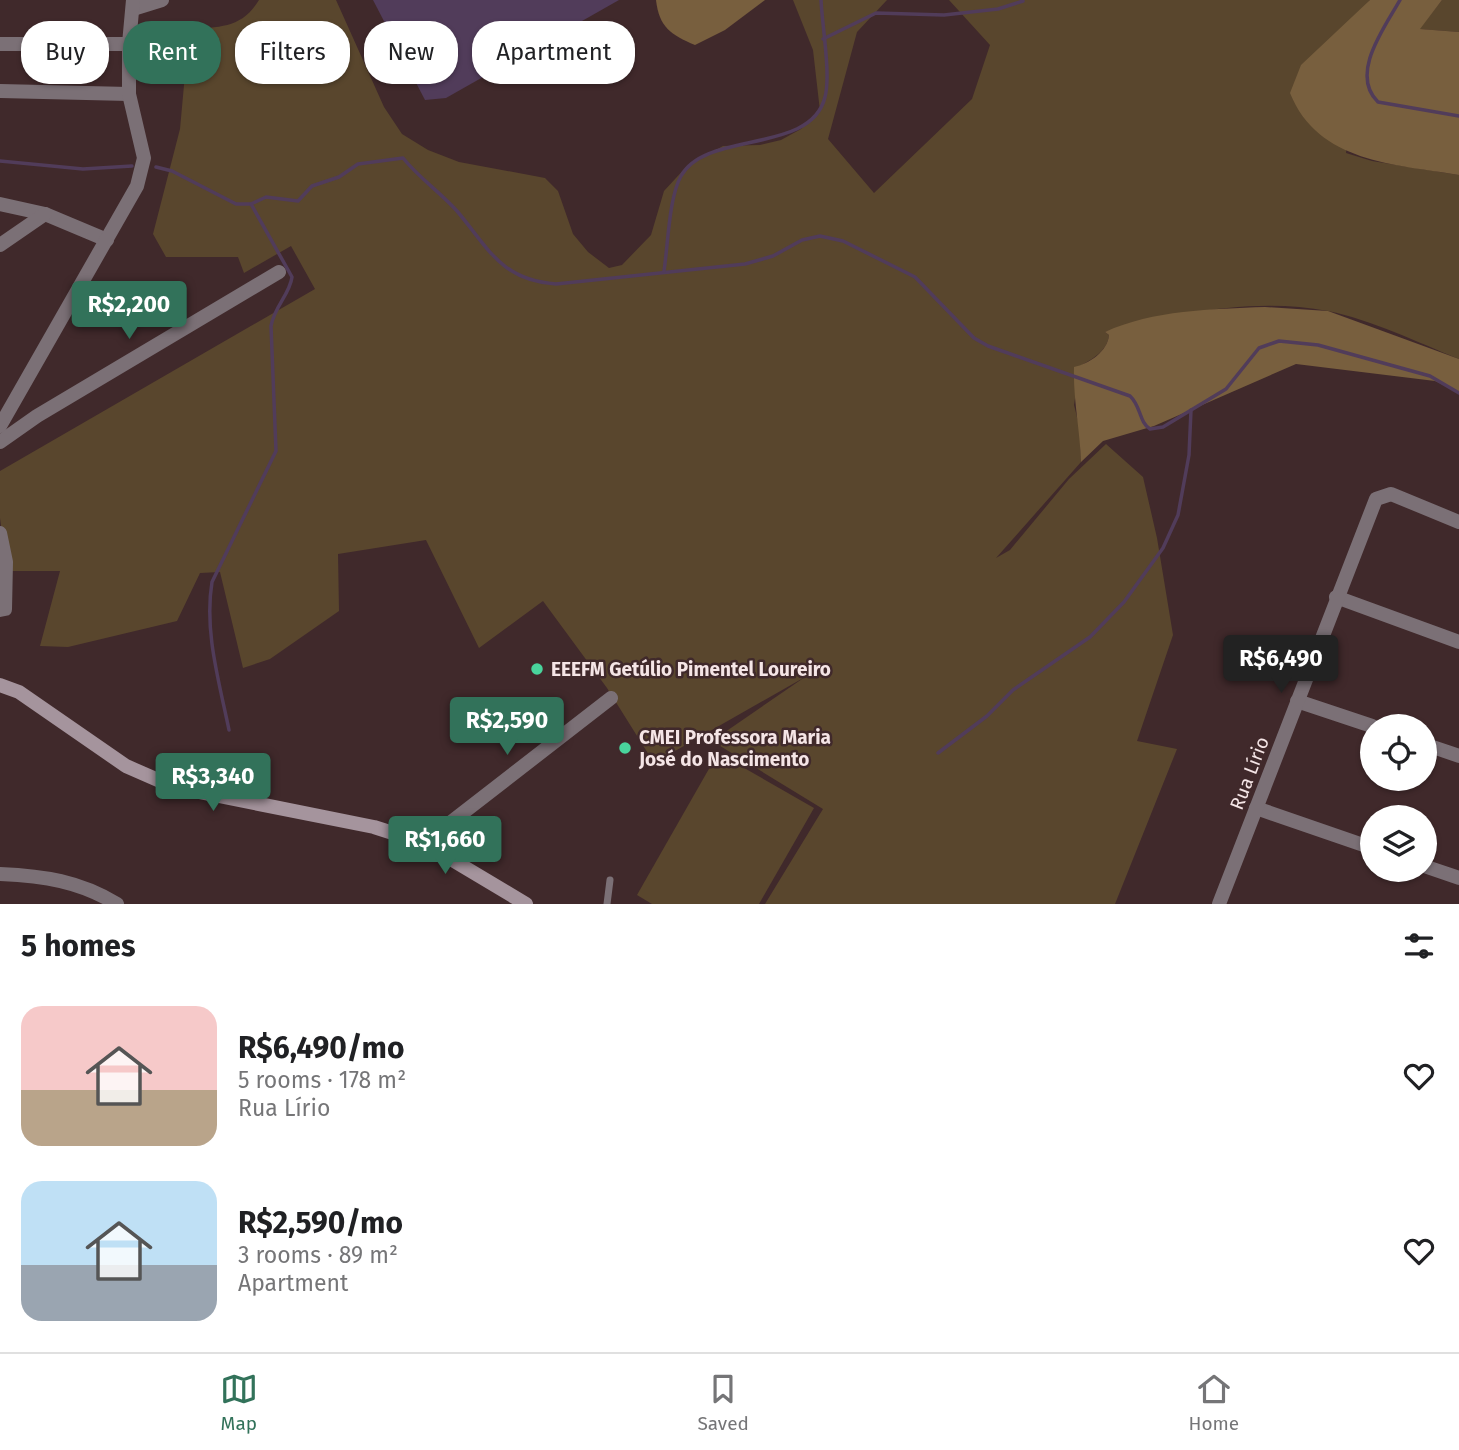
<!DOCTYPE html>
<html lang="en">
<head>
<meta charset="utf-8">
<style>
  :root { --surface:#fff; --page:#f6f6f6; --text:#202124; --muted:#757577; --line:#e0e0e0; --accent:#32725a }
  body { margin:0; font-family:"Fira Sans",sans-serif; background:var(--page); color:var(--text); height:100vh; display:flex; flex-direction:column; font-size:26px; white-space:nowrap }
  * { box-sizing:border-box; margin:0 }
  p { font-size:23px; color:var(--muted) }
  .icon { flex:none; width:38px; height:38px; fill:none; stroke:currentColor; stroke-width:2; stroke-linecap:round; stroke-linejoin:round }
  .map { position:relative; height:904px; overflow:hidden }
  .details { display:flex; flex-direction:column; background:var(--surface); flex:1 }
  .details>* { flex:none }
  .top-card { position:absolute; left:21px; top:21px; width:700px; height:63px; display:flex; gap:14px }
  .tools { position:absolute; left:1360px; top:714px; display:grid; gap:14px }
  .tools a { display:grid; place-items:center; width:77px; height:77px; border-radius:50%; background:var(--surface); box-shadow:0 2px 5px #0004; font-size:35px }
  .price { position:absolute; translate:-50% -60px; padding:0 16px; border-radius:7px; background:var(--accent); color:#fff; font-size:23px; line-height:46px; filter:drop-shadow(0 2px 4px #0008) }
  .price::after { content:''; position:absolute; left:50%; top:42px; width:21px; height:16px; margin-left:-10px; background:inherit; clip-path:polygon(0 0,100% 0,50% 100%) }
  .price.active { background:#222; color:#fff }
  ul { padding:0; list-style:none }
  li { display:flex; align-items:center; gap:21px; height:175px; padding:0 21px }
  li span { display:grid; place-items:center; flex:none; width:196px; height:140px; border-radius:21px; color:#555 }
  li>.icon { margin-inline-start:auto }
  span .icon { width:84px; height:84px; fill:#fffc; stroke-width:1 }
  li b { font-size:30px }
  h2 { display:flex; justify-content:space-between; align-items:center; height:84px; padding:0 21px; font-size:30px }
  .pill { padding:0 24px; border-radius:28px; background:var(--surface); box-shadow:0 2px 5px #0004; font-size:24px; line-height:63px }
  .pill.active { background:var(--accent); color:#fff }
  .tabs { display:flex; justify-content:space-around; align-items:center; height:98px; border-top:2px solid var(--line); background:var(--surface); font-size:19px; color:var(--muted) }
  .tabs a { display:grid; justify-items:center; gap:4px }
  .tabs .active { color:var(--accent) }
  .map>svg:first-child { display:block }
  .green { fill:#59462d }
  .forest { fill:#785f3e }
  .water { fill:#513c5a }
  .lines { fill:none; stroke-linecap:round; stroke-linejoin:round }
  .stream { stroke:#513c5a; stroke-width:3.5 }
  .service { stroke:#7b7076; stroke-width:7 }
  .minor { stroke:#7b7076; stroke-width:14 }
  .secondary { stroke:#a5949d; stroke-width:14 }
  .poi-dot { fill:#49d49c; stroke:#40292b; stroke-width:2.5 }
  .labels { text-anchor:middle; stroke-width:5; stroke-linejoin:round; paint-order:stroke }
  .poi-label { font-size:19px; font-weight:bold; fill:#f5e5e6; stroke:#40292b; text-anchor:start }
  .street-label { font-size:19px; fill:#f5e5e6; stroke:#40292b }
</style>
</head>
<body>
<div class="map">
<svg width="1459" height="904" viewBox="0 0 1459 904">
  <rect width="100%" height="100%" fill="#40292b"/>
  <g class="green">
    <path d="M 259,0 L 336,0 L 384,107 L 402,134 L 428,150 L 459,162 L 545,178 L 558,191 L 573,234 L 588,252 L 609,268 L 622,265 L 651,235 L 664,191 L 687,166 L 723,146 L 760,145 L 781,140 L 801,129 L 820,111 L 813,50 L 793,0 L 887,0 L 857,32 L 828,139 L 874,193 L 972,99 L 990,45 L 949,0 L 1370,0 L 1357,16 L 1346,153 L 1372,161 L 1459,175 L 1459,359 C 1417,342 1372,320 1328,311 C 1256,297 1175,313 1105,332 L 1109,335 C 1108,350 1093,359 1080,366 L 1074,405 L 1080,429 L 1081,462 L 996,558 L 1010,550 L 1069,479 L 1106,444 L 1143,477 L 1157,538 L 1173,635 L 1137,741 L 1177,749 L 1115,904 L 765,904 L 823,809 L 712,741 L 805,677 L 654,763 L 607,688 L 543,601 L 479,648 L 426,540 L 338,554 L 339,611 L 270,659 L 243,668 L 220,572 L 200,573 L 177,621 L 68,647 L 40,646 L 60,571 L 7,571 L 0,518 L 0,471 L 315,289 L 291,246 L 244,273 L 238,257 L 166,257 L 153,234 L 180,129 L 189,30 C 221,26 241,29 259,0 Z"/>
    <polygon points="1442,0 1459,0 1459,32 1419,29"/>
    <polygon points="718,753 814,808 759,904 652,904 637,895"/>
  </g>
  <g class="forest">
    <path d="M 656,0 L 765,0 L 725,30 L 695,45 C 671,35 659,27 656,0 Z"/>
    <path d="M 1370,0 L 1442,0 L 1420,29 L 1459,32 L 1459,175 C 1395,164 1318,163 1290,93 L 1301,65 Z"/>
    <path d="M 1265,307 L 1328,311 L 1459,359 L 1459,392 L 1435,381 L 1296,364 L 1154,426 L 1103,441 L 1081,462 C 1080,429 1073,400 1074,367 C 1089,364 1108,351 1109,335 L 1105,332 C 1153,310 1212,309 1265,307 Z"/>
  </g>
  <polygon class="water" points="373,0 619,0 446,98 425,100"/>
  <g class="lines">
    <g class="stream">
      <path d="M 1400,0 C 1385,27 1349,74 1378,102 L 1459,116"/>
      <polyline points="823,39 876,13 944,15 998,9 1023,1"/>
      <polyline points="0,161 83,169 132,166"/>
      <path d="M 156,167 L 172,171 L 236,204 L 251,204 L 266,197 L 298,201 L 312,186 L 339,177 L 358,164 L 403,158 C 419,178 440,192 457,211 C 489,249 501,280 556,284 L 745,264 L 773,256 L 802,240 L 820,236 L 843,241 L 915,277 L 974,338 L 988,346 L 1130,396 C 1141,406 1139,422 1150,429 L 1163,427 L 1226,389 L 1259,348 L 1279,341 L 1318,345 L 1430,376 L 1459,393"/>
      <path d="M 664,271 C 668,245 669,197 681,176 C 706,130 811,155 825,97 C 831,75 822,24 821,0"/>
      <path d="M 229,730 C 219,681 204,631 212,582 L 276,451 L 271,326 C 274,307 290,294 292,277 L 251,204"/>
      <polyline points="938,753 987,716 1013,690 1090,637 1124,602 1163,548 1178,515 1189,455 1191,410"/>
    </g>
    <polyline class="service" points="607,904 610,880"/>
    <g class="minor">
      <polyline points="133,9 162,0"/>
      <polyline points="0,44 129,44"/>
      <polyline points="0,91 129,94"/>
      <polyline points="0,204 45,214 107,240"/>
      <polyline points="0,245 45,214"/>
      <polyline points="0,426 137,186 144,158 129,94 129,44 133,0"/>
      <polyline points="0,442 37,416 279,272"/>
      <polyline points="0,533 6,562 5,609 0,610"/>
      <polyline points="1336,597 1459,642"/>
      <polyline points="1297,701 1372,726"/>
      <polyline points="1424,744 1459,756"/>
      <polyline points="1256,808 1372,848"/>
      <polyline points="424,843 611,698"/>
      <polyline points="1424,866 1459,878"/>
      <path d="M 0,874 C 44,876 79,881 117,904"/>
      <polyline points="1219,904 1376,499 1391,494 1459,522"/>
    </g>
    <polyline class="secondary" points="0,685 19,692 126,766 174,787 374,827 424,843 526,904"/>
  </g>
  <g class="poi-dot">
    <circle cx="537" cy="669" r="7"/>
    <circle cx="625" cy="748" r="7"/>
  </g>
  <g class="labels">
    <g class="poi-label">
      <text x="551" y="676">EEEFM Getúlio Pimentel Loureiro</text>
      <text x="639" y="744">CMEI Professora Maria<tspan x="639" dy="22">José do Nascimento</tspan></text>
    </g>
    <g class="street-label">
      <text transform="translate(1249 773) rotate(-69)" y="7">Rua Lírio</text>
    </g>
  </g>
</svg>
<div class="tools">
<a><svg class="icon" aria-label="locate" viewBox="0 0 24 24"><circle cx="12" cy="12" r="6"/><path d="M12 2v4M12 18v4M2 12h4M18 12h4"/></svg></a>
<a><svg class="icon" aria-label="layers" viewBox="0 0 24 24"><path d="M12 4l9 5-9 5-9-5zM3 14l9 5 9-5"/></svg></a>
</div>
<b class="price" style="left:129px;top:341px">R$2,200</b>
<b class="price active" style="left:1281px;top:695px">R$6,490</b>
<b class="price" style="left:507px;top:757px">R$2,590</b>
<b class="price" style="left:213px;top:813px">R$3,340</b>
<b class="price" style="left:445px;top:876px">R$1,660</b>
<div class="top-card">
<a class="pill">Buy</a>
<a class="pill active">Rent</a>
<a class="pill">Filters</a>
<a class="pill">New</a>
<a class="pill">Apartment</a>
</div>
</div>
<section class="details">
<h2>5 homes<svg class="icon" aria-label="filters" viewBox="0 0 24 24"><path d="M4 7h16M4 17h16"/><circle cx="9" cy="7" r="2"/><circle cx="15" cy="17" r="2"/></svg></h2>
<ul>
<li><span style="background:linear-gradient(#f6c9c9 60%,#b9a48a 0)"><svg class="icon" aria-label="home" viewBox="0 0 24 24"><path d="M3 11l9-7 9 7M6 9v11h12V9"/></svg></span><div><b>R$6,490/mo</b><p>5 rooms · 178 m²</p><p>Rua Lírio</p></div><svg class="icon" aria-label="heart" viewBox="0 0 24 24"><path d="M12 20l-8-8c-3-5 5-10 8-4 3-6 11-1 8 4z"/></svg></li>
<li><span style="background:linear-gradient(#bfe0f5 60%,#9aa5b1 0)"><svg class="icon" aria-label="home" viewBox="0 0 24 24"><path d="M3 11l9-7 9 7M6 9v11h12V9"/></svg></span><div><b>R$2,590/mo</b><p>3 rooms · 89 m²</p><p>Apartment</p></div><svg class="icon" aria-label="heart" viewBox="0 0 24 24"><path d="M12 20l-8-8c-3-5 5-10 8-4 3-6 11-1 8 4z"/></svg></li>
</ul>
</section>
<nav class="tabs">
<a class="active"><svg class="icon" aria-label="map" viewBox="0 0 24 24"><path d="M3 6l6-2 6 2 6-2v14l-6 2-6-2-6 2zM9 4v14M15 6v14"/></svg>Map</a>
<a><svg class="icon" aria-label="saved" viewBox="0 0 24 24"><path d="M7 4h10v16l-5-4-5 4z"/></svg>Saved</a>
<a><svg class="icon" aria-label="home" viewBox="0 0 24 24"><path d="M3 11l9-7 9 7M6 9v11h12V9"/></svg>Home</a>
</nav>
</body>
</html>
